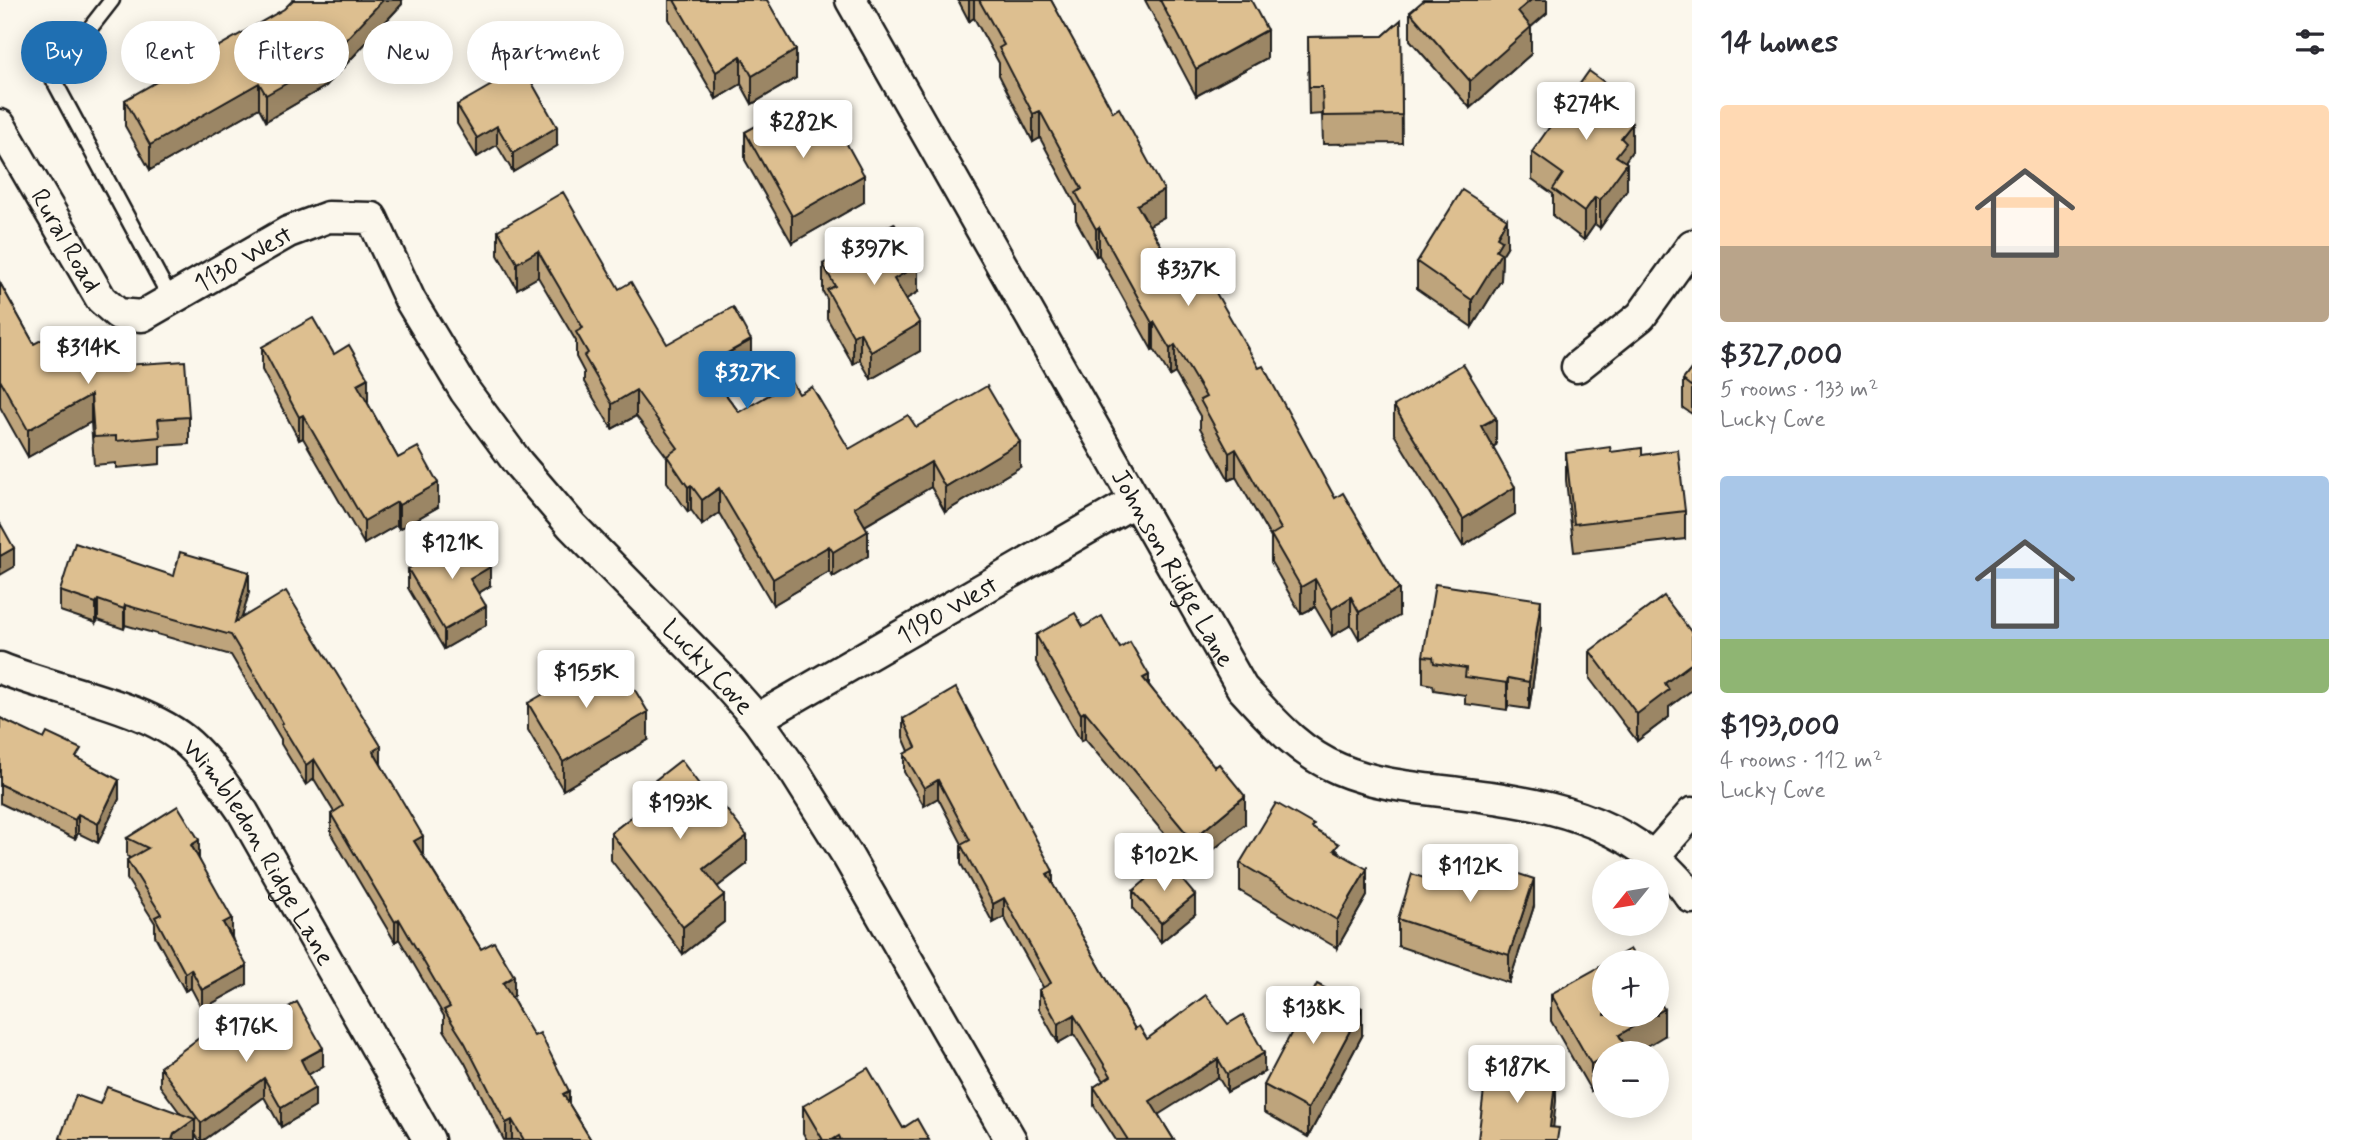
<!DOCTYPE html>
<html lang="en">
<head>
<meta charset="utf-8">
<style>
  :root { --surface:#fff; --page:#f7f7f7; --text:#2b2b33; --muted:#7c7c81; --accent:#1f6fb2 }
  body { margin:0; font-family:Mynerve,sans-serif; background:var(--page); color:var(--text); height:100vh; display:flex; flex-direction:column; font-size:26px; white-space:nowrap }
  * { box-sizing:border-box; margin:0 }
  p { font-size:23px; color:var(--muted) }
  .icon { flex:none; width:38px; height:38px; fill:none; stroke:currentColor; stroke-width:2; stroke-linecap:round; stroke-linejoin:round }
  .map { position:relative; flex:1; overflow:hidden }
  .panel { display:flex; flex-direction:column; background:var(--surface); width:665px }
  .panel>* { flex:none }
  .banner { position:absolute; left:21px; top:21px; width:665px; height:63px; display:flex; gap:14px }
  .needle { width:46px; rotate:240deg }
  .tools { position:absolute; left:1592px; top:859px; display:grid; gap:14px }
  .tools a { display:grid; place-items:center; width:77px; height:77px; border-radius:50%; background:var(--surface); box-shadow:0 4px 18px #0003; font-size:35px }
  .price { position:absolute; translate:-50% -60px; padding:0 16px; border-radius:7px; background:#fff; color:#222; font-size:23px; line-height:46px; filter:drop-shadow(0 2px 4px #0008) }
  .price::after { content:''; position:absolute; left:50%; top:42px; width:21px; height:16px; margin-left:-10px; background:inherit; clip-path:polygon(0 0,100% 0,50% 100%) }
  .price.active { background:var(--accent); color:#fff }
  ul { padding:0; list-style:none }
  li { display:grid; align-content:center; gap:14px; height:371px; padding:0 28px }
  li span { display:grid; place-items:center; height:217px; border-radius:7px; color:#555 }
  li>.icon { margin-inline-start:auto }
  span .icon { width:126px; height:126px; fill:#fffc; stroke-width:1 }
  li b { font-size:30px }
  h2 { display:flex; justify-content:space-between; align-items:center; height:84px; padding:0 28px; font-size:30px }
  .tag { padding:0 24px; border-radius:32px; background:var(--surface); box-shadow:0 4px 18px #0003; font-size:24px; line-height:63px }
  .tag.active { background:var(--accent); color:#fff }
  main { display:flex; flex:1; min-height:0 }
  .map>svg:first-child { display:block }
  .lines { fill:none; stroke-linecap:round; stroke-linejoin:round }
  .lane-casing { stroke:#1c1c1c; stroke-width:19 }
  .street-casing { stroke:#1c1c1c; stroke-width:35 }
  .lane { stroke:#fbf7ec; stroke-width:14 }
  .street { stroke:#fbf7ec; stroke-width:30 }
  .wall { fill:#bea47c; stroke:#1c1c1c; stroke-width:2 }
  .shaded-wall { fill:#9b8665; stroke:#1c1c1c; stroke-width:2 }
  .building { fill:#ddbf90; stroke:#1c1c1c; stroke-width:2 }
  .labels { text-anchor:middle; stroke-width:5; stroke-linejoin:round; paint-order:stroke }
  .street-label { font-size:26px; fill:#1c1c1c; stroke:#fbf7ec }
</style>
</head>
<body>
<main>
<div class="map">
<svg width="1692" height="1140" viewBox="0 0 1692 1140">
  <rect width="100%" height="100%" fill="#fbf7ec"/>
  <filter id="ink" filterUnits="userSpaceOnUse"><feTurbulence type="fractalNoise" baseFrequency=".0143" numOctaves="2"/><feDisplacementMap in="SourceGraphic" scale="14" xChannelSelector="R" yChannelSelector="G"/><feConvolveMatrix kernelMatrix="1 2 1 2 8 2 1 2 1" color-interpolation-filters="sRGB"/></filter>
  <g filter="url(#ink)">
    <g class="lines">
      <g class="lane-casing">
        <polyline id="lane" points="112,0 52,77 172,301"/>
      </g>
      <g class="street-casing">
        <g id="street">
          <path id="s1" d="M 851,0 L 1242,688 C 1271,719 1298,752 1339,769 C 1372,783 1407,787 1442,791 C 1536,802 1633,815 1692,898"/>
          <path id="s2" d="M 0,125 L 101,299 L 118,314 L 142,316 L 288,232 L 328,217 L 372,218 L 410,300 L 465,391 L 518,463 L 572,526 L 718,675 L 757,719 L 796,774 L 847,855 L 1011,1140"/>
          <polyline points="1577,367 1641,316 1692,245"/>
          <path id="s3" d="M 0,668 C 55,691 146,705 189,744 C 211,764 226,788 243,812 L 429,1140"/>
          <path id="s4" d="M 757,719 L 1135,501"/>
          <polyline points="1655,855 1692,813"/>
        </g>
      </g>
      <use href="#lane" class="lane"/>
      <use href="#street" class="street"/>
    </g>
    <g class="wall">
      <polygon points="402,0 402,4 326,86 266,121 259,108 150,170 125,126 125,100"/>
      <polygon points="669,0 759,0 796,78 752,104 741,84 716,99 669,19"/>
      <polygon points="958,0 1051,0 1164,217 1149,225 1170,261 1399,616 1359,639 1351,625 1332,636 1315,607 1301,614 1271,562 1271,538 1236,477 1229,480 1200,428 1200,416 1175,373 1170,376 1154,349 1152,350 1099,255 1096,256 1076,220 1076,205 1040,138 1033,142 999,75 999,63 974,18 969,21"/>
      <polygon points="1145,0 1251,0 1267,58 1196,96"/>
      <polygon points="1547,0 1547,13 1531,27 1531,54 1470,108 1410,40 1410,12"/>
      <polygon points="1401,20 1402,143 1323,144 1322,114 1309,115 1308,37 1383,36"/>
      <polygon points="457,105 557,146 513,172 497,145 477,157 457,124"/>
      <polygon points="1626,119 1632,151 1626,160 1627,190 1600,228 1595,224 1584,240 1553,216 1553,194 1532,179 1532,152"/>
      <polygon points="794,125 864,202 792,243 745,160 745,132"/>
      <polygon points="498,230 619,289 667,344 751,365 718,384 739,412 799,394 849,449 916,427 1020,467 945,512 931,487 865,526 868,556 833,577 829,572 773,605 719,513 702,525 691,510 688,512 667,482 667,457 636,416 612,429 584,382 584,372 576,357 576,341 538,277 517,289 498,255"/>
      <polygon points="1507,247 1502,255 1501,280 1472,327 1417,289 1417,262"/>
      <polygon points="823,264 918,292 906,299 920,351 871,379 860,360 853,364 827,318 827,299 823,292"/>
      <polygon points="0,283 34,344 63,369 189,417 189,444 160,446 160,464 116,468 116,463 94,465 91,422 28,457 0,407"/>
      <polygon points="262,347 334,354 368,401 367,402 398,458 438,507 399,529 397,525 364,544 303,438 299,440 262,370"/>
      <polygon points="1692,368 1692,414 1683,408 1683,380"/>
      <polygon points="1394,406 1496,445 1493,447 1515,514 1463,546 1394,434"/>
      <polygon points="1611,452 1642,455 1685,511 1685,539 1574,552 1566,480 1566,453"/>
      <polygon points="408,569 490,586 479,593 486,625 444,649 408,588"/>
      <polygon points="174,576 249,592 242,618 381,764 423,855 481,949 514,996 512,998 569,1104 591,1140 504,1140 465,1063 444,1030 444,1016 399,939 395,942 331,834 331,814 334,812 314,779 306,785 281,744 281,739 231,655 125,625 124,629 98,620 96,623 60,611 60,591"/>
      <polygon points="1083,627 1120,648 1149,685 1245,824 1192,867 1085,739 1081,741 1036,662 1036,635"/>
      <polygon points="1541,627 1529,709 1508,706 1507,710 1465,704 1465,695 1434,690 1433,685 1423,683 1423,656"/>
      <polygon points="1692,633 1692,690 1669,707 1669,717 1637,741 1590,679 1590,651"/>
      <polygon points="528,703 648,740 563,790 528,730"/>
      <polygon points="0,718 81,760 119,799 98,843 78,833 75,839 0,803"/>
      <polygon points="903,719 1053,885 1135,1029 1147,1039 1264,1072 1227,1092 1218,1077 1158,1114 1174,1140 1116,1140 1094,1106 1094,1087 1103,1081 1074,1034 1058,1043 1039,1009 1039,990 1043,987 1004,917 993,923 961,864 961,845 962,844 938,798 924,806 904,772 904,754 909,751 903,737"/>
      <polygon points="640,792 747,864 717,887 724,922 683,954 611,860 611,833 640,811"/>
      <polygon points="1314,829 1339,852 1367,896 1337,948 1240,891 1240,863"/>
      <polygon points="127,838 199,859 232,937 247,984 202,1009 191,988 185,991 155,936 155,923 127,879 127,860 130,858 127,856"/>
      <polygon points="1476,873 1534,906 1509,983 1398,946 1398,919 1433,881"/>
      <polygon points="1133,891 1195,914 1161,942 1133,909"/>
      <polygon points="1551,994 1664,1036 1605,1054 1605,1083 1591,1091 1551,1021"/>
      <polygon points="1362,1036 1308,1137 1264,1112 1264,1085"/>
      <polygon points="226,1045 323,1066 308,1075 315,1107 281,1127 264,1097 204,1140 199,1140 195,1134 195,1140 60,1140 60,1138 100,1104 180,1113 160,1086 160,1067"/>
      <polygon points="803,1106 903,1128 929,1140 807,1140 803,1133"/>
    </g>
    <g class="shaded-wall">
      <polygon points="383,0 402,0 402,4 326,86 266,121 266,95"/>
      <polygon points="969,0 974,0 974,18 969,21"/>
      <polygon points="1531,0 1547,0 1547,13 1531,27 1531,54 1470,108 1470,81 1518,11"/>
      <polygon points="1267,30 1267,58 1196,96 1196,69"/>
      <polygon points="796,50 796,78 752,104 752,76"/>
      <polygon points="741,56 741,84 716,99 716,72"/>
      <polygon points="259,83 259,108 150,170 150,145"/>
      <polygon points="1626,98 1626,125 1616,112"/>
      <polygon points="1040,111 1040,138 1033,142 1033,114"/>
      <polygon points="1632,124 1632,151 1626,160 1626,165 1627,163 1627,190 1600,228 1600,200 1616,156 1621,138"/>
      <polygon points="497,126 497,145 477,157 477,138"/>
      <polygon points="557,127 557,146 513,172 513,153"/>
      <polygon points="864,175 864,202 792,243 792,216"/>
      <polygon points="1164,190 1164,217 1137,232 1137,205"/>
      <polygon points="1595,197 1595,224 1584,240 1584,212"/>
      <polygon points="1507,219 1507,247 1502,255 1501,280 1472,327 1472,300 1497,237"/>
      <polygon points="1099,227 1099,255 1096,256 1096,229"/>
      <polygon points="538,251 538,277 517,289 517,263"/>
      <polygon points="918,265 918,292 894,306 894,279"/>
      <polygon points="1154,322 1154,349 1152,350 1152,323"/>
      <polygon points="920,323 920,351 871,379 871,352"/>
      <polygon points="860,332 860,360 853,364 853,336"/>
      <polygon points="751,340 751,365 704,391 704,366"/>
      <polygon points="1175,345 1175,373 1170,376 1170,349"/>
      <polygon points="368,378 368,401 357,407 357,384"/>
      <polygon points="636,390 636,416 612,429 612,404"/>
      <polygon points="91,395 91,422 28,457 28,430"/>
      <polygon points="303,415 303,438 299,440 299,417"/>
      <polygon points="1496,418 1496,445 1481,453 1481,426"/>
      <polygon points="1020,442 1020,467 945,512 945,487"/>
      <polygon points="1236,449 1236,477 1229,480 1229,453"/>
      <polygon points="931,462 931,487 854,532 854,507"/>
      <polygon points="438,483 438,507 399,529 399,505"/>
      <polygon points="691,485 691,510 688,512 688,487"/>
      <polygon points="1515,487 1515,514 1463,546 1463,519"/>
      <polygon points="719,488 719,513 702,525 702,500"/>
      <polygon points="397,502 397,525 364,544 364,521"/>
      <polygon points="868,531 868,556 833,577 833,552"/>
      <polygon points="829,546 829,572 773,605 773,579"/>
      <polygon points="14,548 14,567 0,575 0,556"/>
      <polygon points="490,567 490,586 470,598 470,579"/>
      <polygon points="249,572 249,592 235,642 235,622"/>
      <polygon points="1315,579 1315,607 1301,614 1301,587"/>
      <polygon points="1399,589 1399,616 1359,639 1359,612"/>
      <polygon points="1351,597 1351,625 1332,636 1332,609"/>
      <polygon points="98,600 98,620 96,623 96,603"/>
      <polygon points="1541,600 1541,627 1529,709 1529,682"/>
      <polygon points="125,605 125,625 124,629 124,609"/>
      <polygon points="486,606 486,625 444,649 444,630"/>
      <polygon points="1692,663 1692,690 1669,707 1669,717 1637,741 1637,714 1665,683"/>
      <polygon points="1149,675 1149,702 1143,678"/>
      <polygon points="1508,678 1508,706 1507,710 1507,683"/>
      <polygon points="1085,711 1085,739 1081,741 1081,714"/>
      <polygon points="648,712 648,740 563,790 563,762"/>
      <polygon points="381,746 381,766 373,751"/>
      <polygon points="314,759 314,779 306,785 306,765"/>
      <polygon points="119,780 119,799 98,843 98,824"/>
      <polygon points="938,780 938,798 924,806 924,788"/>
      <polygon points="1245,796 1245,824 1192,867 1192,840"/>
      <polygon points="78,814 78,833 75,839 75,820"/>
      <polygon points="423,836 423,856 414,841"/>
      <polygon points="747,836 747,864 704,897 704,869"/>
      <polygon points="199,840 199,859 191,845"/>
      <polygon points="1367,869 1367,896 1337,948 1337,920"/>
      <polygon points="1053,871 1053,890 1047,874"/>
      <polygon points="1534,879 1534,906 1509,983 1509,955"/>
      <polygon points="724,895 724,922 683,954 683,927"/>
      <polygon points="1195,895 1195,914 1161,942 1161,923"/>
      <polygon points="1004,898 1004,917 993,923 993,904"/>
      <polygon points="232,918 232,937 223,923"/>
      <polygon points="399,919 399,939 395,942 395,922"/>
      <polygon points="247,966 247,984 202,1009 202,990"/>
      <polygon points="191,969 191,988 185,991 185,973"/>
      <polygon points="514,976 514,996 503,1003 503,983"/>
      <polygon points="1362,1008 1362,1036 1308,1137 1308,1109"/>
      <polygon points="1664,1009 1664,1036 1634,1054 1608,1054 1619,1035 1653,1015 1657,1015 1657,1013"/>
      <polygon points="1074,1015 1074,1034 1058,1043 1058,1024"/>
      <polygon points="323,1048 323,1066 301,1079 301,1060"/>
      <polygon points="1264,1053 1264,1072 1227,1092 1227,1074"/>
      <polygon points="1605,1056 1605,1083 1591,1091 1591,1064"/>
      <polygon points="1218,1059 1218,1077 1150,1120 1150,1101"/>
      <polygon points="1556,1074 1556,1101 1552,1140 1550,1127"/>
      <polygon points="264,1078 264,1097 204,1140 201,1140 201,1123"/>
      <polygon points="315,1088 315,1107 281,1127 281,1108"/>
      <polygon points="569,1091 569,1111 563,1094"/>
      <polygon points="195,1119 195,1140 172,1140 174,1134"/>
      <polygon points="512,1120 512,1140 506,1140 506,1123"/>
    </g>
    <g class="building">
      <polygon points="293,0 383,0 326,61 266,95 259,83 150,145 125,100 284,9"/>
      <polygon points="674,0 759,0 760,1 767,0 796,50 752,76 741,56 716,72"/>
      <polygon points="979,0 1051,0 1113,112 1119,108 1164,190 1137,205 1170,261 1191,249 1259,368 1263,366 1335,498 1343,493 1399,589 1359,612 1351,597 1332,609 1315,579 1301,587 1271,535 1281,529 1236,449 1229,453 1200,400 1206,397 1175,345 1170,349 1154,322 1152,323 1099,227 1096,229 1076,193 1082,189 1040,111 1033,114 999,48 1004,45"/>
      <polygon points="1160,0 1251,0 1267,30 1196,69"/>
      <polygon points="1424,0 1531,0 1518,11 1531,27 1470,81 1410,12"/>
      <polygon points="1401,20 1402,115 1323,116 1322,87 1309,87 1308,37 1383,36"/>
      <polygon points="523,67 557,127 513,153 497,126 477,138 457,105"/>
      <polygon points="1589,71 1626,98 1616,112 1632,124 1621,138 1626,143 1616,156 1627,163 1600,200 1595,197 1584,212 1553,189 1563,174 1532,152"/>
      <polygon points="785,110 794,125 814,114 831,144 843,137 864,175 792,216 745,132"/>
      <polygon points="1462,190 1507,219 1497,237 1502,240 1496,250 1501,253 1472,300 1417,262"/>
      <polygon points="563,192 619,289 631,282 667,344 733,307 751,340 704,366 739,412 792,382 799,394 812,387 849,449 908,415 916,427 987,386 1020,442 945,487 931,462 854,507 868,531 833,552 829,546 773,579 719,488 702,500 691,485 688,487 667,456 678,448 636,390 612,404 584,356 588,353 576,332 583,328 538,251 517,263 498,230"/>
      <polygon points="894,223 918,265 894,279 920,323 871,352 860,332 853,336 827,290 835,286 823,264"/>
      <polygon points="0,283 34,344 45,338 63,369 185,361 189,417 158,419 160,437 116,441 116,436 94,437 91,395 28,430 0,380"/>
      <polygon points="313,318 334,354 349,345 368,378 357,384 398,458 418,447 438,483 399,505 397,502 364,521 303,415 299,417 262,347"/>
      <polygon points="1463,364 1496,418 1481,426 1515,487 1463,519 1394,406"/>
      <polygon points="1692,368 1692,387 1683,380"/>
      <polygon points="1610,447 1611,452 1642,448 1642,455 1678,450 1685,511 1574,524 1566,453"/>
      <polygon points="0,523 14,548 0,556"/>
      <polygon points="470,533 490,567 470,579 486,606 444,630 408,569"/>
      <polygon points="75,543 174,576 180,552 249,572 235,622 286,591 381,746 373,751 423,836 414,841 481,949 494,942 514,976 503,983 534,1036 540,1033 569,1091 563,1094 591,1140 524,1140 512,1120 506,1123 465,1043 444,1010 450,1007 399,919 395,922 331,814 343,806 314,759 306,765 281,724 283,723 231,635 125,605 124,609 98,600 96,603 60,591"/>
      <polygon points="1435,584 1541,600 1529,682 1508,678 1507,683 1465,677 1466,668 1434,663 1433,657 1423,656"/>
      <polygon points="1664,596 1692,633 1692,663 1665,683 1669,690 1637,714 1590,651"/>
      <polygon points="1075,613 1083,627 1102,616 1120,648 1130,642 1149,675 1143,678 1215,767 1219,764 1245,796 1192,840 1085,711 1081,714 1036,635"/>
      <polygon points="602,660 618,686 629,680 648,712 563,762 528,703"/>
      <polygon points="956,688 1053,871 1047,874 1135,1029 1139,1026 1147,1039 1206,995 1228,1024 1243,1015 1264,1053 1227,1074 1218,1059 1150,1101 1174,1140 1128,1140 1094,1087 1111,1076 1074,1015 1058,1024 1039,990 1051,983 1004,898 993,904 961,845 970,840 938,780 924,788 904,754 916,747 903,719"/>
      <polygon points="0,718 44,739 47,733 81,749 76,757 119,780 98,824 78,814 75,820 0,784"/>
      <polygon points="681,760 710,799 715,795 747,836 704,869 724,895 683,927 611,833 648,804 640,792"/>
      <polygon points="1276,803 1314,825 1312,828 1339,844 1334,850 1367,869 1337,920 1240,863"/>
      <polygon points="178,806 199,840 191,845 232,918 223,923 247,966 202,990 191,969 185,973 155,917 161,914 127,860 148,848 127,838"/>
      <polygon points="1440,861 1476,873 1480,861 1534,879 1509,955 1398,919 1412,874 1433,881"/>
      <polygon points="1167,862 1195,895 1161,923 1133,891"/>
      <polygon points="1630,949 1638,962 1607,962"/>
      <polygon points="1605,964 1605,1015 1653,1015 1619,1035 1624,1044 1608,1054 1605,1054 1605,1056 1591,1064 1551,994"/>
      <polygon points="1317,984 1362,1008 1308,1109 1264,1085"/>
      <polygon points="1657,996 1664,1009 1657,1013"/>
      <polygon points="297,1002 323,1048 301,1060 315,1088 281,1108 264,1078 201,1123 160,1067 214,1027 226,1045"/>
      <polygon points="1487,1065 1556,1074 1550,1127 1559,1128 1557,1140 1478,1140"/>
      <polygon points="868,1068 903,1128 917,1119 929,1140 841,1140 839,1136 832,1140 823,1140 803,1106"/>
      <polygon points="107,1087 195,1119 174,1134 172,1140 65,1140 60,1138 76,1095 100,1104"/>
    </g>
  </g>
  <g class="labels">
    <g class="street-label">
      <text dy="9" stroke="none"><textPath href="#s2" startOffset="133">Rural Road</textPath></text>
      <text dy="9" stroke="none"><textPath href="#s2" startOffset="364">1130 West</textPath></text>
      <text dy="9" stroke="none"><textPath href="#s1" startOffset="653">Johnson Ridge Lane</textPath></text>
      <text dy="9" stroke="none"><textPath href="#s4" startOffset="219">1190 West</textPath></text>
      <text dy="9" stroke="none"><textPath href="#s2" startOffset="1068">Lucky Cove</textPath></text>
      <text dy="9" stroke="none"><textPath href="#s3" startOffset="334">Wimbledon Ridge Lane</textPath></text>
    </g>
  </g>
</svg>
<div class="tools">
<a><svg class="needle" viewBox="-14 -14 28 28"><path d="M0-13l5 13h-10z" fill="#e53935"/><path d="M0 13l5-13h-10z" fill="#7c7c81"/></svg></a>
<a>+</a>
<a>−</a>
</div>
<b class="price" style="left:1586px;top:142px">$274K</b>
<b class="price" style="left:803px;top:160px">$282K</b>
<b class="price" style="left:874px;top:287px">$397K</b>
<b class="price" style="left:1188px;top:308px">$337K</b>
<b class="price" style="left:88px;top:386px">$314K</b>
<b class="price active" style="left:747px;top:411px">$327K</b>
<b class="price" style="left:452px;top:581px">$121K</b>
<b class="price" style="left:586px;top:710px">$155K</b>
<b class="price" style="left:680px;top:841px">$193K</b>
<b class="price" style="left:1164px;top:893px">$102K</b>
<b class="price" style="left:1470px;top:904px">$112K</b>
<b class="price" style="left:1313px;top:1046px">$138K</b>
<b class="price" style="left:246px;top:1064px">$176K</b>
<b class="price" style="left:1517px;top:1105px">$187K</b>
<div class="banner">
<a class="tag active">Buy</a>
<a class="tag">Rent</a>
<a class="tag">Filters</a>
<a class="tag">New</a>
<a class="tag">Apartment</a>
</div>
</div>
<section class="panel">
<h2>14 homes<svg class="icon" aria-label="filters" viewBox="0 0 24 24"><path d="M4 7h16M4 17h16"/><circle cx="9" cy="7" r="2"/><circle cx="15" cy="17" r="2"/></svg></h2>
<ul>
<li><span style="background:linear-gradient(#ffd9b3 65%,#b9a48a 0)"><svg class="icon" aria-label="home" viewBox="0 0 24 24"><path d="M3 11l9-7 9 7M6 9v11h12V9"/></svg></span><div><b>$327,000</b><p>5 rooms · 133 m²</p><p>Lucky Cove</p></div></li>
<li><span style="background:linear-gradient(#a9c7e8 75%,#8fb573 0)"><svg class="icon" aria-label="home" viewBox="0 0 24 24"><path d="M3 11l9-7 9 7M6 9v11h12V9"/></svg></span><div><b>$193,000</b><p>4 rooms · 112 m²</p><p>Lucky Cove</p></div></li>
</ul>
</section>
</main>
</body>
</html>
